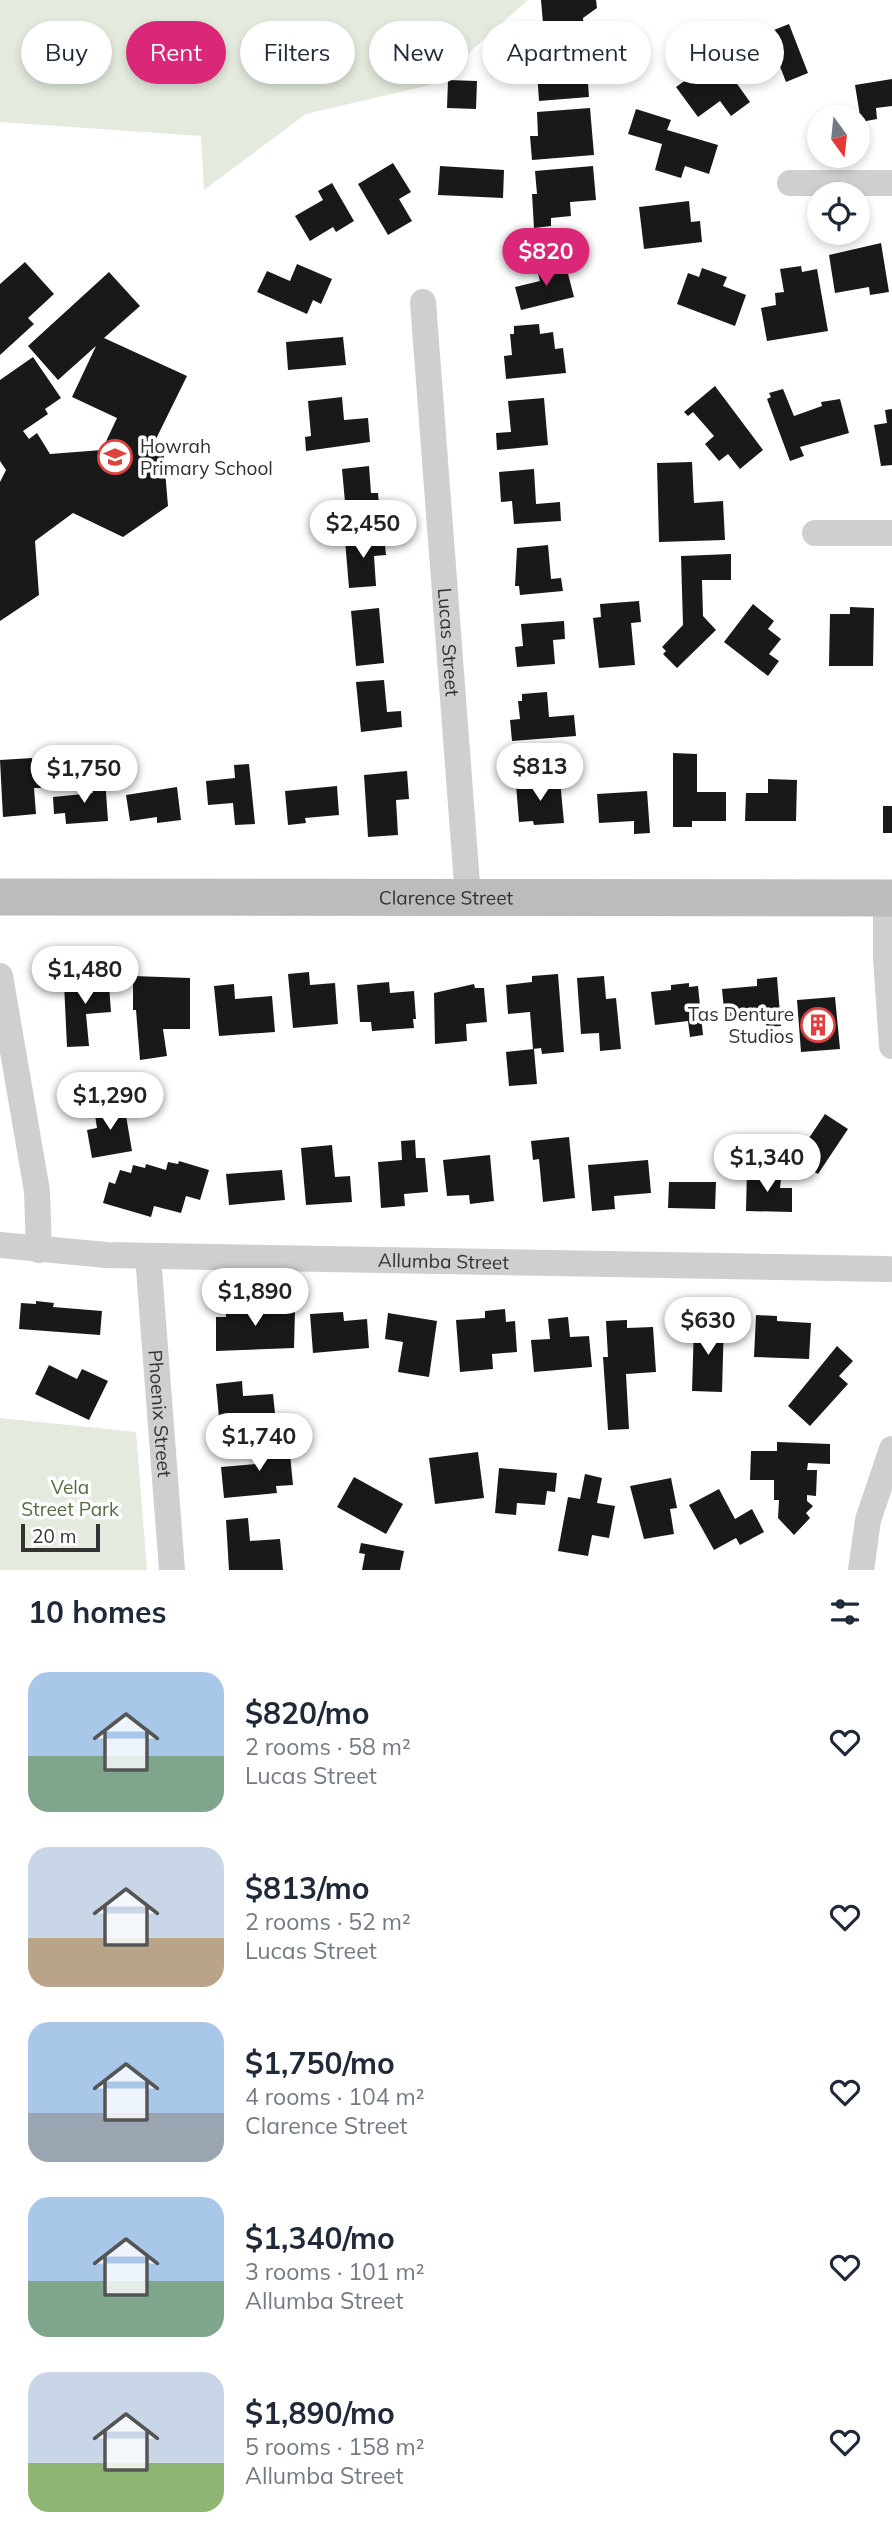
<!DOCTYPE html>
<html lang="en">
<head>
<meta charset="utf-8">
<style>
  :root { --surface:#fff; --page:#f6f6f7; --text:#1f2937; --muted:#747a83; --accent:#db2777 }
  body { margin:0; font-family:Mulish,sans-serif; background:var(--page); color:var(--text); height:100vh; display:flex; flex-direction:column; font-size:26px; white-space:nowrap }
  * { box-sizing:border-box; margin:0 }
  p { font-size:23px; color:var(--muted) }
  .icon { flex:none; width:38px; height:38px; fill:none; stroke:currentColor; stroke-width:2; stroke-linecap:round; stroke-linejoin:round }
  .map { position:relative; height:1570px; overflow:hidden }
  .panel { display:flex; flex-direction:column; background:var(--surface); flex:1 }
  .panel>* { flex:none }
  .hud { position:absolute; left:21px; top:21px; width:850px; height:63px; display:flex; gap:14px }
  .needle { width:46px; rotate:165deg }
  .fabs { position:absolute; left:807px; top:105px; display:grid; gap:14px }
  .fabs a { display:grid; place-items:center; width:63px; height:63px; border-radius:50%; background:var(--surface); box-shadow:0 4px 10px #0003; font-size:35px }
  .scale { position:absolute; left:21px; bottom:18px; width:79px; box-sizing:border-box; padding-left:7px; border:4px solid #323232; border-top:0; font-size:19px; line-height:24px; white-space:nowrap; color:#323232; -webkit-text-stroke:5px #fff; paint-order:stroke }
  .price { position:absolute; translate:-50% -60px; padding:0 16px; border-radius:24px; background:#fff; color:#222; font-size:23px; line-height:46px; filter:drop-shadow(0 2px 4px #0008) }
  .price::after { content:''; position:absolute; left:50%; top:42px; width:21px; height:16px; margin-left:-10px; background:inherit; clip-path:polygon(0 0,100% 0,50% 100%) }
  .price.active { background:var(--accent); color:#fff }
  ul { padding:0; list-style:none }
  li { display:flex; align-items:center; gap:21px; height:175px; padding:0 28px }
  li span { display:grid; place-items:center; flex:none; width:196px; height:140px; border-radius:21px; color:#555 }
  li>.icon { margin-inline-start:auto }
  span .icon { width:84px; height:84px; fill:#fffc; stroke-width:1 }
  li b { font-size:30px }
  h2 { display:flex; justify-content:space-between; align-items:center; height:84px; padding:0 28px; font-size:30px }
  .chip { padding:0 24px; border-radius:32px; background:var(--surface); box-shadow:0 4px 10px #0003; font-size:24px; line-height:63px }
  .chip.active { background:var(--accent); color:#fff }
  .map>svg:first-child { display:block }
  .green { fill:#e4ebde }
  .building { fill:#191919 }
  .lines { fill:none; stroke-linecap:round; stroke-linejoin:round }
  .street { stroke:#cfcfcf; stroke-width:26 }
  .secondary { stroke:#bcbcbc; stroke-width:37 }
  .labels { text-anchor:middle; stroke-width:7; stroke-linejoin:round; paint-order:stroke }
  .poi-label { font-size:19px; fill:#323232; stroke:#fff; text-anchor:start }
  .street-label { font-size:19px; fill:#323232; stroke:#fff }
  .park-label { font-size:19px; fill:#516d40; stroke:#fff }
</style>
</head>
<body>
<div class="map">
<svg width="892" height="1570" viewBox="0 0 892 1570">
  <rect width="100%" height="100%" fill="#fff"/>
  <g class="green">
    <polygon points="0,0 528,0 434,84 306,114 204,190 201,136 0,122"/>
    <polygon points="0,1418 136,1432 147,1570 0,1570"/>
  </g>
  <g class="building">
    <polygon points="541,0 596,0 597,8 583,18 584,32 544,35"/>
    <polygon points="789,24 808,73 786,82 779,64 751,75 739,44"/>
    <polygon points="585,43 589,97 539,101 537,71 533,72 531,54 535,54 535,47"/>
    <polygon points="718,57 750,102 731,116 720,101 698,117 676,87"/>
    <polygon points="892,79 892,106 876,108 877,119 861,122 855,85"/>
    <polygon points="448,80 477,81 476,109 447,108"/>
    <polygon points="590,108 594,155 532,160 530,136 538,136 537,112"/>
    <polygon points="636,109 671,120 667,130 718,145 709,174 685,166 681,178 655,170 662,144 628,134"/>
    <polygon points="393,163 411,192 399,199 412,221 388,235 358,184"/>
    <polygon points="440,166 504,170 503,198 438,195"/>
    <polygon points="593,166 596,200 570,202 571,216 551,218 551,226 534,228 532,194 537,194 535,171"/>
    <polygon points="332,183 354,221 336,232 333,227 310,241 295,216 323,200 318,191"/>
    <polygon points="689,201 691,222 700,221 702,242 644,249 639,207"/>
    <polygon points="881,243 889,292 870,295 869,287 835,293 829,255"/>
    <polygon points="25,262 54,294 28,318 34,324 0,355 0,284"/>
    <polygon points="565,262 574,297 521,310 515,287 540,281 537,269"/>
    <polygon points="297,264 332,279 321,304 313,300 307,314 257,292 267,271 290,281"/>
    <polygon points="801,266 802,272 817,269 828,331 767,341 761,308 776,305 775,293 784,292 780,269"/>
    <polygon points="702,268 727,277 723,286 746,295 735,326 677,304 688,273 699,277"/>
    <polygon points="109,272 140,306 104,338 187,376 154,443 163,447 168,506 123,537 73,513 35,541 39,595 0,621 0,482 6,470 0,461 0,380 33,357 61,398 45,409 48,414 23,431 29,439 37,433 50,454 102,450 117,418 72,397 96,346 58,380 28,346"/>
    <polygon points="539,324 540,334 553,332 555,349 563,348 566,373 506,379 504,356 512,355 510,334 514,334 514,326"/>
    <polygon points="343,337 346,365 288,370 286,342"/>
    <polygon points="715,386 763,450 740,469 728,454 719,461 705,444 714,436 693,412 688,416 684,412"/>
    <polygon points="783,389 794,416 822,406 821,402 840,399 849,433 800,447 804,456 790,461 767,399 771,397 769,393"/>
    <polygon points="342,397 344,420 368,418 370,442 306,451 305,437 311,436 308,401"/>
    <polygon points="544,398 548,445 497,450 496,433 511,432 508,401"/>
    <polygon points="892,409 892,465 881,466 874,425 887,423 885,410"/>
    <polygon points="692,462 694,503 723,501 725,540 659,542 657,463"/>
    <polygon points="369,466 371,493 378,493 380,516 327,521 326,503 345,502 342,469"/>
    <polygon points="534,469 536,504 560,502 561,521 514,524 512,501 501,502 499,472"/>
    <polygon points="384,536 386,555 374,556 376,586 349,588 345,540"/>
    <polygon points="548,545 551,579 561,578 563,591 520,595 519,586 515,586 517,548"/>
    <polygon points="731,554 731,580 702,580 703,616 716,630 677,668 663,654 666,651 662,647 683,625 681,556"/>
    <polygon points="639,601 641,622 631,623 635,665 599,668 593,618 601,617 600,604"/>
    <polygon points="753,604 774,621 768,629 781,639 769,654 779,661 768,676 724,642"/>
    <polygon points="850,607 874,608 873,666 829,666 830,614 850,614"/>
    <polygon points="379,608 384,663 356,666 351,611"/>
    <polygon points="564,621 565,639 553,640 555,664 517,667 515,647 523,646 521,624"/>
    <polygon points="384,680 387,712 401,711 402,727 361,732 356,682"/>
    <polygon points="547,692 549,717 574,715 576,736 512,741 510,720 520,719 518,701 522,701 522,694"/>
    <polygon points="673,753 697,754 697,792 726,792 726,821 692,821 692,827 673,827"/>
    <polygon points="32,758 33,766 39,766 41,788 34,788 36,814 3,817 0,760"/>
    <polygon points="249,764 255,824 235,825 233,803 208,805 206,781 235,778 234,765"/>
    <polygon points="407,771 409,799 396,800 398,835 368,837 364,775"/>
    <polygon points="92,778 105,778 108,821 66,824 65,813 54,814 53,797 93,793"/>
    <polygon points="768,779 797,780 796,821 745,821 746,793 768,793"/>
    <polygon points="560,780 564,823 534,825 533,821 519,822 516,784"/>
    <polygon points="337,786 339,815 305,818 306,823 288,825 285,791"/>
    <polygon points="177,787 181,820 157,823 157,817 130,821 126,795"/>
    <polygon points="647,791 650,833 634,834 634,821 599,823 597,794"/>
    <rect x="883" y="806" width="9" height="27"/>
    <polygon points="108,972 111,1012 86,1014 89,1046 67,1047 64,983 86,982 86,974"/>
    <polygon points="309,972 310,985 335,983 338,1024 293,1028 288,974"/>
    <polygon points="558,974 564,1052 542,1054 541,1048 533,1049 530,1012 508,1014 506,985 532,982 532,976"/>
    <polygon points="133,976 190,978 190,1029 163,1029 167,1056 140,1060 136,1010 133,1010"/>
    <polygon points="604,976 606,999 616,998 621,1049 600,1051 599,1033 581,1034 577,978"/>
    <polygon points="777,977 781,1026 766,1027 765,1016 725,1020 722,989 757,986 757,979"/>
    <polygon points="389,982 390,993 414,991 416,1019 413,1019 414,1028 372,1031 371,1022 360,1022 357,985"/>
    <polygon points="689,983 689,987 698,986 703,1035 690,1037 688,1021 655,1025 651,992 671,990 671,985"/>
    <polygon points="234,984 235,999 272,996 275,1032 219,1036 214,986"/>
    <polygon points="474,984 475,988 484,988 487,1022 466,1024 467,1041 435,1044 434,993"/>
    <polygon points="835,997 840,1049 801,1052 797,1000"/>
    <polygon points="534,1049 537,1084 509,1086 506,1052"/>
    <polygon points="124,1104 132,1151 92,1158 87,1130 97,1128 94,1109"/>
    <polygon points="825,1114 848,1129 818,1174 795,1159"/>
    <polygon points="569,1137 575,1198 543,1202 539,1159 533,1160 531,1141"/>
    <polygon points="415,1140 416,1158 425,1158 428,1192 404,1194 405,1206 381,1208 378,1162 402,1160 401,1141"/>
    <polygon points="332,1145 335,1177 350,1176 352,1202 306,1205 301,1148"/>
    <polygon points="490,1155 494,1201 470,1204 469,1195 447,1196 443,1160"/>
    <polygon points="648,1160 651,1193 614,1196 615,1209 592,1211 588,1165"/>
    <polygon points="179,1161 209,1170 200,1200 186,1196 181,1213 154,1206 151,1217 103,1203 109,1182 115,1184 120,1170 131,1173 133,1165 145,1168 146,1164 166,1170 168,1162 178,1164"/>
    <polygon points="747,1169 762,1169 762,1178 781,1179 780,1188 792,1188 792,1212 746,1211"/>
    <polygon points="282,1170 285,1200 229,1205 226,1174"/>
    <polygon points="669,1182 716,1182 715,1209 668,1208"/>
    <polygon points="36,1301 54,1303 53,1307 102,1311 100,1335 19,1329 21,1303 36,1304"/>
    <polygon points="226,1304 278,1305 278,1309 295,1309 294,1348 216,1351 216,1317 226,1317"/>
    <polygon points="505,1309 506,1322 515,1321 517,1352 492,1354 493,1369 460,1372 456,1320 485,1318 485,1311"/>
    <polygon points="343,1312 344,1321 367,1319 369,1348 313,1353 310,1314"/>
    <polygon points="388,1313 437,1321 429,1377 398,1372 403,1342 385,1339"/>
    <polygon points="756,1315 777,1316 777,1321 811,1323 809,1359 754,1357"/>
    <polygon points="568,1317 570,1337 589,1336 592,1367 534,1372 531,1340 550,1339 548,1319"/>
    <polygon points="707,1319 724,1320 722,1392 692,1391 694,1325 707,1326"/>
    <polygon points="627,1320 627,1328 653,1327 656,1372 626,1374 629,1429 608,1430 603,1357 608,1357 606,1321"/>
    <polygon points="837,1346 853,1361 839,1376 848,1384 810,1426 788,1406"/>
    <polygon points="49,1365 77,1379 82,1369 108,1381 89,1420 35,1394"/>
    <polygon points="242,1381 243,1396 273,1394 276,1423 220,1429 216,1384"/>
    <polygon points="777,1442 830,1444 830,1464 808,1463 807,1470 817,1470 816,1496 807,1495 807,1501 813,1506 806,1513 810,1518 794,1535 778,1518 779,1500 774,1500 774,1480 750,1480 751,1451 777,1451"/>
    <polygon points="289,1444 293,1485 276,1486 277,1493 224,1498 221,1467 256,1464 255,1447"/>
    <polygon points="478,1452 484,1498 435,1504 429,1458"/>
    <polygon points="499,1468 557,1473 555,1492 547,1491 545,1505 517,1503 516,1515 495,1513"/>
    <polygon points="585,1474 602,1478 597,1503 615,1506 609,1538 592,1535 588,1556 558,1551 568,1497 580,1499"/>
    <polygon points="354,1477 403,1504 386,1534 337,1507"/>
    <polygon points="671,1478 677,1508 670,1509 674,1534 644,1539 630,1486"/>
    <polygon points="719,1489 735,1519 752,1509 764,1532 740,1545 736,1538 714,1550 689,1505"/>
    <polygon points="248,1518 250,1541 280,1539 283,1570 229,1570 226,1520"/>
    <polygon points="361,1543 404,1551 400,1570 362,1570 365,1554 359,1553"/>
  </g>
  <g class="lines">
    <g class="street">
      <polyline points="790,183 892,183"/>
      <path id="s1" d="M 423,302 L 468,897"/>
      <polyline points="815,533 892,533"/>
      <polyline points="886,898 886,958 892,1046"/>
      <polyline points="0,976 37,1191 39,1250"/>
      <path id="s2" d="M 0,1245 L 106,1255 L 888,1269"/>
      <path id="s3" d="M 148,1256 L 172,1570"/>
      <polyline points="861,1570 868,1520 892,1449"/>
    </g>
    <path class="secondary" id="s4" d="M 0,897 L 892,898"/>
  </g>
  <defs>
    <g id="school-ring" transform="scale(1.75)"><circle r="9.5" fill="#fff" stroke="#e0413e" stroke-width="1.5"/><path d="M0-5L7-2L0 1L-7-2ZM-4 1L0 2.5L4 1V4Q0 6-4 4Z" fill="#e0413e"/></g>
    <g id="building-ring" transform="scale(1.75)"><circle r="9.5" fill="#fff" stroke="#e0413e" stroke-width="1.5"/><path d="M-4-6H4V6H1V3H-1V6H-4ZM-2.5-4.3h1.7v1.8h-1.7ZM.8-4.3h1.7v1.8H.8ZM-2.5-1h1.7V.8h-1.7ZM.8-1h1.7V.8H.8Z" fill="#e0413e"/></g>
  </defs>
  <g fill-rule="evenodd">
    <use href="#school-ring" x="115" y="457"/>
    <use href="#building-ring" x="818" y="1025"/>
  </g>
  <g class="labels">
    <g class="poi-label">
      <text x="140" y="453">Howrah<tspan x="140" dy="22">Primary School</tspan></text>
      <text x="794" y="1021" text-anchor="end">Tas Denture<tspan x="794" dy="22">Studios</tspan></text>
    </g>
    <g class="street-label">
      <text dy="7" stroke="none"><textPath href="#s1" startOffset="341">Lucas Street</textPath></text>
      <text dy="7" stroke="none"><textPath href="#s4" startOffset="446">Clarence Street</textPath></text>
      <text dy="7" stroke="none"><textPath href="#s2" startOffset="444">Allumba Street</textPath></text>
      <text dy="7" stroke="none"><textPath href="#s3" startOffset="158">Phoenix Street</textPath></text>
    </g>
    <g class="park-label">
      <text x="70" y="1494">Vela<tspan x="70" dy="22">Street Park</tspan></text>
    </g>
  </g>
</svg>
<div class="fabs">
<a><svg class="needle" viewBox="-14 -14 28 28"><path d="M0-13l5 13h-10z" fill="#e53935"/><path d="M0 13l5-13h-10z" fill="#747a83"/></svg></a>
<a><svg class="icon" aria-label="locate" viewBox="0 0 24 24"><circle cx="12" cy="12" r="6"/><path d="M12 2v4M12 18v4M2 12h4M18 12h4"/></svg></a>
</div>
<div class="scale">20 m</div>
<b class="price active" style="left:546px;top:288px">$820</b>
<b class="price" style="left:363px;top:560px">$2,450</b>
<b class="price" style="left:540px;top:803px">$813</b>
<b class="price" style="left:84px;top:805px">$1,750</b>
<b class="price" style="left:85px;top:1006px">$1,480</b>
<b class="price" style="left:110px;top:1132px">$1,290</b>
<b class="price" style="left:767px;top:1194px">$1,340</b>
<b class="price" style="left:255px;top:1328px">$1,890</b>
<b class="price" style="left:708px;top:1357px">$630</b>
<b class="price" style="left:259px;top:1473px">$1,740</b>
<div class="hud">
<a class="chip">Buy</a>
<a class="chip active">Rent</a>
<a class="chip">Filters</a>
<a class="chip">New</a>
<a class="chip">Apartment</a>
<a class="chip">House</a>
</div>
</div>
<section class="panel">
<h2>10 homes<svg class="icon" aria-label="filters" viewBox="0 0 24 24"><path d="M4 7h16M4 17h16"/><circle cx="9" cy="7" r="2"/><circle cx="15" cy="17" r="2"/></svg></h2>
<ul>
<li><span style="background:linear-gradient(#a9c7e8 60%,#7fa58c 0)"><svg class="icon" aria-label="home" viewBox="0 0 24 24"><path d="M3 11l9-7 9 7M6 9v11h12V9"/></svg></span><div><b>$820/mo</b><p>2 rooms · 58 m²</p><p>Lucas Street</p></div><svg class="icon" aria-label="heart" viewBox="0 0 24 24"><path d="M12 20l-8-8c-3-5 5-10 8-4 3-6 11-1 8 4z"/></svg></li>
<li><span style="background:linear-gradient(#c9d6e8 65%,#b9a48a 0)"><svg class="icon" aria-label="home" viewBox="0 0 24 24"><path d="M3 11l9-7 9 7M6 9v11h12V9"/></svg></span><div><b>$813/mo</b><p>2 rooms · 52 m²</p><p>Lucas Street</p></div><svg class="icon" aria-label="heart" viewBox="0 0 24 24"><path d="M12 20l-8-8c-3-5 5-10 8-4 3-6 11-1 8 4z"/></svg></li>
<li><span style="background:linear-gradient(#a9c7e8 65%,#9aa5b1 0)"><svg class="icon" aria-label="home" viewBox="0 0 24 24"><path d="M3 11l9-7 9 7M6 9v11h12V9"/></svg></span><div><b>$1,750/mo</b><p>4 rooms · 104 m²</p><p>Clarence Street</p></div><svg class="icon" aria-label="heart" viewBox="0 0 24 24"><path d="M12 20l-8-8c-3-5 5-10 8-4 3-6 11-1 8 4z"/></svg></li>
<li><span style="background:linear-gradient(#a9c7e8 60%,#7fa58c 0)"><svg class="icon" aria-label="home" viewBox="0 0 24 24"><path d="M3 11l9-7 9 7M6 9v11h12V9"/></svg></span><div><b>$1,340/mo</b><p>3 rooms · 101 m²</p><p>Allumba Street</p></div><svg class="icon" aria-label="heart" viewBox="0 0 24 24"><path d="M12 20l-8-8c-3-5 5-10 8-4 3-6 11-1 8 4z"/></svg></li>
<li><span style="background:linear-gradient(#c9d6e8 65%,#8fb573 0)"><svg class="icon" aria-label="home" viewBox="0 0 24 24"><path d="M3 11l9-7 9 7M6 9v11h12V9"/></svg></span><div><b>$1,890/mo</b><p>5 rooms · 158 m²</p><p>Allumba Street</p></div><svg class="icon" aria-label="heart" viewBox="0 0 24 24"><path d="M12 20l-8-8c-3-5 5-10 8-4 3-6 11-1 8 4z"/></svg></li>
</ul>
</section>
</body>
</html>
